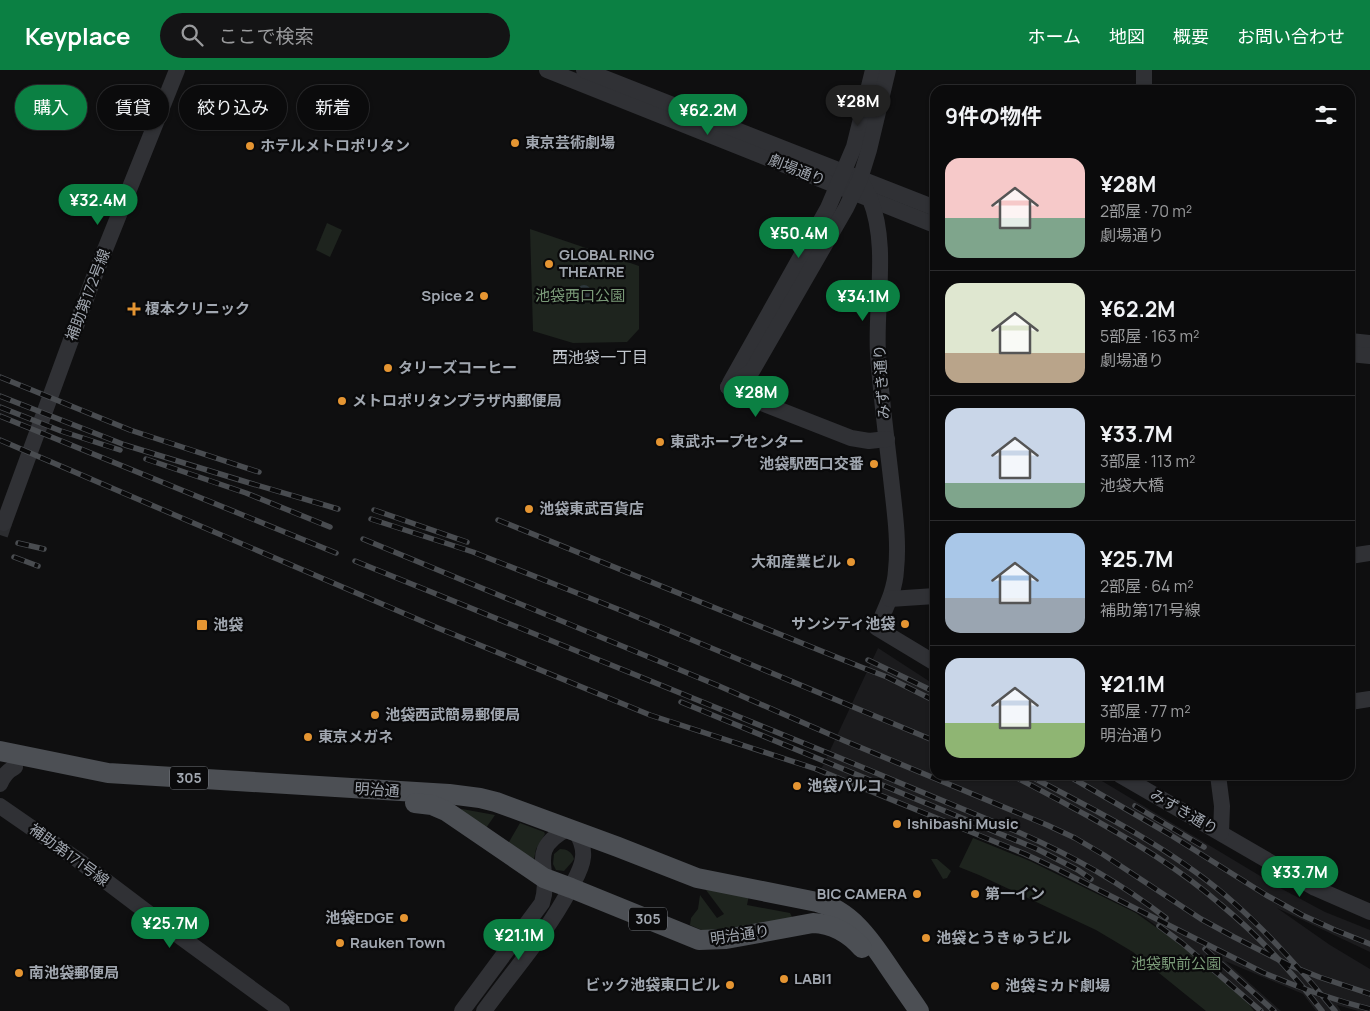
<!DOCTYPE html>
<html lang="ja">
<head>
<meta charset="utf-8">
<style>
  :root { --surface:#0b0b0c; --page:#141415; --text:#f1f3f6; --muted:#9a9b9d; --line:#2b2b2d; --accent:#0b8043 }
  body { margin:0; font-family:Manrope,"Noto Sans JP",sans-serif; background:var(--page); color:var(--text); height:100vh; display:flex; flex-direction:column; font-size:19px; white-space:nowrap }
  * { box-sizing:border-box; margin:0 }
  p { font-size:16px; color:var(--muted) }
  .icon { flex:none; width:28px; height:28px; fill:none; stroke:currentColor; stroke-width:2; stroke-linecap:round; stroke-linejoin:round }
  .map { position:relative; flex:1; overflow:hidden }
  .details { position:absolute; left:930px; top:15px; width:425px; height:695px; display:flex; flex-direction:column; background:var(--surface); border-radius:15px; box-shadow:0 1px 4px #0004,0 0 0 1px var(--line) }
  .details>* { flex:none }
  .top-card { position:absolute; left:15px; top:15px; width:475px; height:45px; display:flex; gap:10px }
  .price { position:absolute; translate:-50% -42px; padding:0 11px; border-radius:18px; background:var(--accent); color:#fff; font-size:16px; line-height:32px; filter:drop-shadow(0 1px 2px #0008) }
  .price::after { content:''; position:absolute; left:50%; top:30px; width:15px; height:11px; margin-left:-8px; background:inherit; clip-path:polygon(0 0,100% 0,50% 100%) }
  .price.active { background:#222; color:#fff }
  ul { padding:0; list-style:none }
  li { display:flex; align-items:center; gap:15px; height:125px; padding:0 15px }
  li+li { border-top:1px solid var(--line) }
  li span { display:grid; place-items:center; flex:none; width:140px; height:100px; border-radius:15px; color:#555 }
  li>.icon { margin-inline-start:auto }
  span .icon { width:60px; height:60px; fill:#fffc; stroke-width:1 }
  li b { font-size:21px }
  h2 { display:flex; justify-content:space-between; align-items:center; height:60px; padding:0 15px; font-size:21px }
  .pill { padding:0 18px; border-radius:22px; background:var(--surface); box-shadow:0 1px 4px #0004,0 0 0 1px var(--line); font-size:18px; line-height:45px }
  .pill.active { background:var(--accent); color:#fff }
  header { display:flex; align-items:center; gap:30px; box-sizing:border-box; height:70px; padding:0 25px; background:var(--accent); color:#fff }
  header strong { font-size:24px }
  nav { display:flex; gap:28px; margin-inline-start:auto; font-size:18px }
  .search { width:350px; height:45px; background:var(--page); display:flex; align-items:center; gap:12px; box-sizing:border-box; padding:0 18px; border-radius:28px; color:var(--muted); font-size:19px }
  .map>svg:first-child { display:block }
  .built { fill:#1b1b1d }
  .green { fill:#1e241e }
  .water { fill:#2d373c }
  .lines { fill:none; stroke-linecap:round; stroke-linejoin:round }
  .tertiary-tunnel { stroke:#2c2d30; stroke-width:16; stroke-dasharray:16 8; stroke-linecap:butt }
  .tertiary { stroke:#303135; stroke-width:16 }
  .primary { stroke:#4c4f54; stroke-width:20 }
  .rail-casing { stroke:#494c50; stroke-width:5.5 }
  .rail { stroke:#0a0a0b; stroke-width:4; stroke-dasharray:11; stroke-linecap:butt }
  .poi-dot { fill:#e59532; stroke:#0a0a0b; stroke-width:2 }
  .labels { text-anchor:middle; stroke-width:4.5; stroke-linejoin:round; paint-order:stroke }
  .shield { fill:#0a0a0b; stroke:#74787e; stroke-width:1 }
  .shield-label { font-size:14px; font-weight:bold; fill:#a1a7b0 }
  .poi-label { font-size:15px; font-weight:bold; fill:#a1a7b0; stroke:#0a0a0b; text-anchor:start }
  .street-label { font-size:15px; fill:#a1a7b0; stroke:#0a0a0b }
  .park-label { font-size:15px; fill:#7a9a78; stroke:#0a0a0b }
  .neighbourhood-label { font-size:16px; fill:#c1c6cd; stroke:#0a0a0b }
</style>
</head>
<body>
<header>
<strong>Keyplace</strong>
<div class="search"><svg class="icon" aria-label="search" viewBox="0 0 24 24"><circle cx="10" cy="10" r="6"/><path d="M15 15l6 6"/></svg>ここで検索</div>
<nav><a>ホーム</a><a>地図</a><a>概要</a><a>お問い合わせ</a></nav>
</header>
<div class="map">
<svg width="1370" height="941" viewBox="0 0 1370 941">
  <rect width="100%" height="100%" fill="#0f0f10"/>
  <polygon class="built" points="878,578 935,615 935,705 1092,705 1282,819 1325,842 1370,860 1370,882 1277,838 1330,875 1370,899 1370,941 1358,941 1337,935 1341,941 1316,941 1303,924 1225,891 1281,941 1256,941 1245,929 1182,874 1137,842 1031,790 974,766 819,704"/>
  <g class="green">
    <polygon points="327,153 342,160 330,187 316,180"/>
    <polygon points="530,159 639,196 639,259 627,272 573,273 533,261"/>
    <polygon points="462,739 495,745 486,758 461,740"/>
    <polygon points="520,753 544,762 545,764 536,779 534,789 524,783 509,772"/>
    <polygon points="973,768 1030,791 1136,843 1181,875 1248,933 1254,941 1206,941 1133,882 1096,860 979,805 959,797"/>
    <path d="M 560,779 C 567,779 572,782 574,789 L 572,792 L 564,801 L 556,800 L 553,794 L 554,784 Z"/>
    <polygon points="931,789 937,789 951,801 947,808 943,809"/>
    <polygon points="706,820 749,825 747,835 790,843 792,847 791,850 718,862 704,861 690,855 691,848 698,839 700,825 717,848 724,844"/>
  </g>
  <circle class="water" cx="584" cy="222" r="7"/>
  <g class="lines">
    <polyline class="tertiary-tunnel" points="0,465 4,453"/>
    <g class="tertiary">
      <polyline points="547,0 935,155"/>
      <polyline points="584,0 935,138"/>
      <polyline points="1144,20 1144,0"/>
      <path d="M 860,109 C 863,115 867,122 870,129 C 889,175 875,235 878,284 C 881,328 887,372 892,417 C 895,444 899,473 896,500 C 895,521 885,539 877,558 L 935,593"/>
      <polyline points="1350,271 1370,273"/>
      <polyline points="1350,284 1370,286"/>
      <polyline points="730,313 828,138 854,77 873,0"/>
      <polyline points="728,317 752,301 846,138 860,109 869,80 888,0"/>
      <polyline points="728,317 749,328 851,368 869,371 887,369"/>
      <polyline points="4,453 94,207 177,0"/>
      <polyline points="1350,486 1370,483"/>
      <polyline points="890,529 935,526"/>
      <polyline points="1350,632 1370,629"/>
      <polyline points="1120,705 1315,818 1370,842"/>
      <polyline points="1218,705 1222,736 1221,763"/>
      <path d="M 0,714 C 3,706 7,701 15,697"/>
      <polyline points="0,736 78,790 152,846 282,941"/>
      <path d="M 462,941 L 542,833 C 553,799 525,782 567,759"/>
      <path d="M 484,941 C 513,901 547,863 570,819 C 575,809 582,799 583,787 C 584,778 581,770 576,762"/>
    </g>
    <g class="primary">
      <path d="M 0,681 L 108,703 L 449,724 L 480,728 L 496,732 L 618,777 L 697,808 L 817,832 C 850,840 870,869 888,896 C 898,911 909,926 919,941"/>
      <path d="M 415,733 L 432,735 L 446,741 L 544,808 L 571,818 L 699,870 L 726,869 L 813,853 C 833,854 849,863 862,878"/>
    </g>
    <g class="rail-casing">
      <g id="rail">
        <polyline points="0,307 130,360 259,402"/>
        <polyline points="0,326 125,375 243,411 338,439"/>
        <polyline points="0,337 61,361 120,380"/>
        <polyline points="0,346 336,483"/>
        <path d="M 0,370 L 438,558 L 650,645 L 816,699 L 1025,784 L 1057,799 L 1262,902 C 1297,917 1333,930 1370,939"/>
        <polyline points="146,389 246,423 330,457"/>
        <polyline points="374,440 467,472"/>
        <polyline points="371,449 473,482 620,540 935,671"/>
        <polyline points="498,450 861,597 887,607 935,631"/>
        <polyline points="363,469 719,616 845,671 1047,755 1075,768 1104,785 1201,849 1234,867 1289,895 1319,907 1370,924"/>
        <polyline points="18,473 44,479"/>
        <polyline points="14,487 38,496"/>
        <path d="M 355,491 L 828,683 L 1018,762 C 1071,785 1121,813 1166,848"/>
        <polyline points="868,590 935,622"/>
        <polyline points="681,632 1037,779 1078,800 1091,809"/>
        <path d="M 1011,705 C 1037,718 1062,732 1088,746 C 1134,772 1180,799 1220,834 C 1258,865 1292,902 1322,941"/>
        <path d="M 1028,705 C 1095,740 1167,776 1225,825 C 1266,860 1301,900 1335,941"/>
        <polyline points="1067,705 1169,764 1266,825 1302,845 1335,860 1370,874"/>
        <polyline points="1135,736 1204,777"/>
        <polyline points="1159,856 1182,873 1261,941"/>
        <polyline points="1205,879 1274,941"/>
      </g>
    </g>
    <use href="#rail" class="rail"/>
  </g>
  <g class="poi-dot">
    <circle cx="515" cy="73" r="5"/>
    <circle cx="250" cy="76" r="5"/>
    <circle cx="549" cy="194" r="5"/>
    <circle cx="484" cy="226" r="5"/>
    <path d="M131.5 231.5h5v5h5v5h-5v5h-5v-5h-5v-5h5z"/>
    <circle cx="388" cy="298" r="5"/>
    <circle cx="342" cy="331" r="5"/>
    <circle cx="660" cy="372" r="5"/>
    <circle cx="874" cy="394" r="5"/>
    <circle cx="529" cy="439" r="5"/>
    <circle cx="851" cy="492" r="5"/>
    <circle cx="905" cy="554" r="5"/>
    <rect x="196" y="549" width="12" height="12" rx="2.5"/>
    <circle cx="375" cy="645" r="5"/>
    <circle cx="308" cy="667" r="5"/>
    <circle cx="797" cy="716" r="5"/>
    <circle cx="897" cy="754" r="5"/>
    <circle cx="917" cy="824" r="5"/>
    <circle cx="975" cy="824" r="5"/>
    <circle cx="404" cy="848" r="5"/>
    <circle cx="926" cy="868" r="5"/>
    <circle cx="340" cy="873" r="5"/>
    <circle cx="19" cy="903" r="5"/>
    <circle cx="784" cy="909" r="5"/>
    <circle cx="730" cy="915" r="5"/>
    <circle cx="995" cy="916" r="5"/>
  </g>
  <g class="labels">
    <g class="shield">
      <rect x="170" y="696.5" width="38" height="23" rx="4"/>
      <rect x="629" y="837.5" width="38" height="23" rx="4"/>
    </g>
    <g class="shield-label">
      <text x="189" y="713">305</text>
      <text x="648" y="854">305</text>
    </g>
    <g class="poi-label">
      <text x="525" y="78">東京芸術劇場</text>
      <text x="260" y="81">ホテルメトロポリタン</text>
      <text x="559" y="190">GLOBAL RING<tspan x="559" dy="17">THEATRE</tspan></text>
      <text x="474" y="231" text-anchor="end">Spice 2</text>
      <text x="145" y="244">榎本クリニック</text>
      <text x="398" y="303">タリーズコーヒー</text>
      <text x="352" y="336">メトロポリタンプラザ内郵便局</text>
      <text x="670" y="377">東武ホープセンター</text>
      <text x="864" y="399" text-anchor="end">池袋駅西口交番</text>
      <text x="539" y="444">池袋東武百貨店</text>
      <text x="841" y="497" text-anchor="end">大和産業ビル</text>
      <text x="895" y="559" text-anchor="end">サンシティ池袋</text>
      <text x="213" y="560">池袋</text>
      <text x="385" y="650">池袋西武簡易郵便局</text>
      <text x="318" y="672">東京メガネ</text>
      <text x="807" y="721">池袋パルコ</text>
      <text x="907" y="759">Ishibashi Music</text>
      <text x="907" y="829" text-anchor="end">BIC CAMERA</text>
      <text x="985" y="829">第一イン</text>
      <text x="394" y="853" text-anchor="end">池袋EDGE</text>
      <text x="936" y="873">池袋とうきゅうビル</text>
      <text x="350" y="878">Rauken Town</text>
      <text x="29" y="908">南池袋郵便局</text>
      <text x="794" y="914">LABI1</text>
      <text x="720" y="920" text-anchor="end">ビック池袋東口ビル</text>
      <text x="1005" y="921">池袋ミカド劇場</text>
    </g>
    <g class="street-label">
      <text transform="translate(797 100) rotate(22)" y="5">劇場通り</text>
      <text transform="translate(88 225) rotate(-69)" y="5">補助第172号線</text>
      <text transform="translate(882 312) rotate(-94)" y="5">みずき通り</text>
      <text transform="translate(377 720) rotate(4)" y="5">明治通</text>
      <text transform="translate(1184 742) rotate(30)" y="5">みずき通り</text>
      <text transform="translate(69 785) rotate(36)" y="5">補助第171号線</text>
      <text transform="translate(740 865) rotate(-8)" y="5">明治通り</text>
    </g>
    <g class="park-label">
      <text x="580" y="231">池袋西口公園</text>
      <text x="1176" y="899">池袋駅前公園</text>
    </g>
    <g class="neighbourhood-label">
      <text x="600" y="293">西池袋一丁目</text>
    </g>
  </g>
</svg>
<b class="price active" style="left:858px;top:57px">¥28M</b>
<b class="price" style="left:708px;top:66px">¥62.2M</b>
<b class="price" style="left:98px;top:156px">¥32.4M</b>
<b class="price" style="left:799px;top:189px">¥50.4M</b>
<b class="price" style="left:863px;top:252px">¥34.1M</b>
<b class="price" style="left:756px;top:348px">¥28M</b>
<b class="price" style="left:1300px;top:828px">¥33.7M</b>
<b class="price" style="left:170px;top:879px">¥25.7M</b>
<b class="price" style="left:519px;top:891px">¥21.1M</b>
<div class="top-card">
<a class="pill active">購入</a>
<a class="pill">賃貸</a>
<a class="pill">絞り込み</a>
<a class="pill">新着</a>
</div>
<section class="details">
<h2>9件の物件<svg class="icon" aria-label="filters" viewBox="0 0 24 24"><path d="M4 7h16M4 17h16"/><circle cx="9" cy="7" r="2"/><circle cx="15" cy="17" r="2"/></svg></h2>
<ul>
<li><span style="background:linear-gradient(#f6c9c9 60%,#7fa58c 0)"><svg class="icon" aria-label="home" viewBox="0 0 24 24"><path d="M3 11l9-7 9 7M6 9v11h12V9"/></svg></span><div><b>¥28M</b><p>2部屋 · 70 m²</p><p>劇場通り</p></div></li>
<li><span style="background:linear-gradient(#dfe7d0 70%,#b9a48a 0)"><svg class="icon" aria-label="home" viewBox="0 0 24 24"><path d="M3 11l9-7 9 7M6 9v11h12V9"/></svg></span><div><b>¥62.2M</b><p>5部屋 · 163 m²</p><p>劇場通り</p></div></li>
<li><span style="background:linear-gradient(#c9d6e8 75%,#7fa58c 0)"><svg class="icon" aria-label="home" viewBox="0 0 24 24"><path d="M3 11l9-7 9 7M6 9v11h12V9"/></svg></span><div><b>¥33.7M</b><p>3部屋 · 113 m²</p><p>池袋大橋</p></div></li>
<li><span style="background:linear-gradient(#a9c7e8 65%,#9aa5b1 0)"><svg class="icon" aria-label="home" viewBox="0 0 24 24"><path d="M3 11l9-7 9 7M6 9v11h12V9"/></svg></span><div><b>¥25.7M</b><p>2部屋 · 64 m²</p><p>補助第171号線</p></div></li>
<li><span style="background:linear-gradient(#c9d6e8 65%,#8fb573 0)"><svg class="icon" aria-label="home" viewBox="0 0 24 24"><path d="M3 11l9-7 9 7M6 9v11h12V9"/></svg></span><div><b>¥21.1M</b><p>3部屋 · 77 m²</p><p>明治通り</p></div></li>
</ul>
</section>
</div>
</body>
</html>
